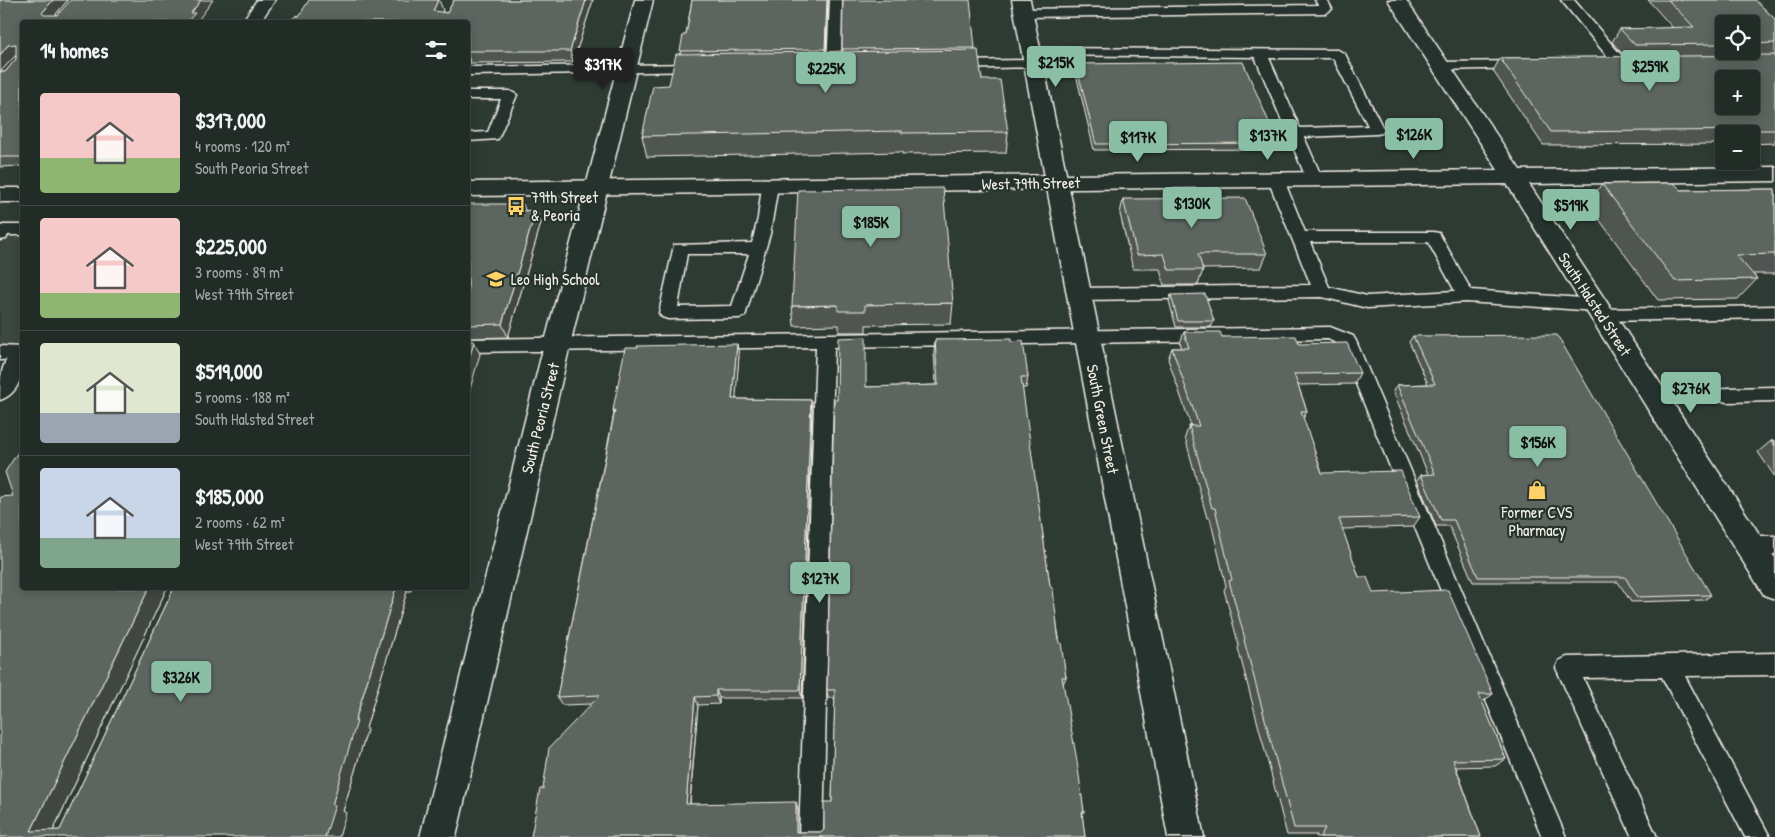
<!DOCTYPE html>
<html lang="en">
<head>
<meta charset="utf-8">
<style>
  :root { --surface:#222c27; --page:#2e3833; --text:#f1f3f6; --muted:#a2a7a7; --line:#3f4844; --accent:#8abfa5 }
  body { margin:0; font-family:"Patrick Hand",sans-serif; background:var(--page); color:var(--text); height:100vh; display:flex; flex-direction:column; font-size:19px; white-space:nowrap }
  * { box-sizing:border-box; margin:0 }
  p { font-size:16px; color:var(--muted) }
  .icon { flex:none; width:28px; height:28px; fill:none; stroke:currentColor; stroke-width:2; stroke-linecap:round; stroke-linejoin:round }
  .map { position:relative; flex:1; overflow:hidden }
  .side { position:absolute; left:20px; top:20px; width:450px; height:570px; display:flex; flex-direction:column; background:var(--surface); border-radius:5px; box-shadow:0 2px 12px #0003,0 0 0 1px var(--line) }
  .side>* { flex:none }
  .buttons { position:absolute; left:1715px; top:15px; display:grid; gap:10px }
  .buttons a { display:grid; place-items:center; width:45px; height:45px; border-radius:5px; background:var(--surface); box-shadow:0 2px 12px #0003,0 0 0 1px var(--line); font-size:25px }
  .price { position:absolute; translate:-50% -42px; padding:0 11px; border-radius:5px; background:var(--accent); color:#111; font-size:16px; line-height:32px; filter:drop-shadow(0 1px 2px #0008) }
  .price::after { content:''; position:absolute; left:50%; top:30px; width:15px; height:11px; margin-left:-8px; background:inherit; clip-path:polygon(0 0,100% 0,50% 100%) }
  .price.selected { background:#222; color:#fff }
  ul { padding:0; list-style:none }
  li { display:flex; align-items:center; gap:15px; height:125px; padding:0 20px }
  li+li { border-top:1px solid var(--line) }
  li span { display:grid; place-items:center; flex:none; width:140px; height:100px; border-radius:5px; color:#555 }
  li>.icon { margin-inline-start:auto }
  span .icon { width:60px; height:60px; fill:#fffc; stroke-width:1 }
  li b { font-size:21px }
  h2 { display:flex; justify-content:space-between; align-items:center; height:60px; padding:0 20px; font-size:21px }
  .map>svg:first-child { display:block }
  .built { fill:#3c4841 }
  .lines { fill:none; stroke-linecap:round; stroke-linejoin:round }
  .service-casing { stroke:#f4f1e8; stroke-width:3 }
  .minor-casing { stroke:#f4f1e8; stroke-width:3 }
  .secondary-casing { stroke:#f4f1e8; stroke-width:3 }
  .service { fill:#26332d; fill-rule:evenodd }
  .minor { fill:#26332d; fill-rule:evenodd }
  .secondary { fill:#26332d; fill-rule:evenodd }
  .wall { fill:#4f5751; stroke:#f4f1e8; fill-rule:evenodd }
  .shaded-wall { fill:#404742; stroke:#f4f1e8 }
  .building { fill:#5c655e; stroke:#f4f1e8; fill-rule:evenodd }
  .labels { text-anchor:middle; stroke-width:4.5; stroke-linejoin:round; paint-order:stroke }
  .street-label { font-size:16px; fill:#f4f1e8; stroke:#26332d }
  .poi-label { font-size:16px; fill:#f4f1e8; stroke:#26332d; text-anchor:start }
</style>
</head>
<body>
<div class="map">
<svg width="1775" height="837" viewBox="0 0 1775 837">
  <rect width="100%" height="100%" fill="#2e3b34"/>
  <filter id="ink" filterUnits="userSpaceOnUse"><feTurbulence type="fractalNoise" baseFrequency=".02" numOctaves="2"/><feDisplacementMap in="SourceGraphic" scale="10" xChannelSelector="R" yChannelSelector="G"/><feConvolveMatrix kernelMatrix="1 2 1 2 8 2 1 2 1" color-interpolation-filters="sRGB"/></filter>
  <g filter="url(#ink)">
    <rect class="built" x="0" y="223" width="22" height="124"/>
    <g class="lines">
      <g class="service-casing">
        <g id="service">
          <polygon points="830,0 842,0 841,67 834,71 827,67"/>
          <polygon points="1315,0 1327,0 1332,9 1326,13 1023,17 1017,13 1023,9 1318,5"/>
          <polygon points="1561,0 1574,0 1626,61 1628,64 1626,67 1616,67"/>
          <path d="M 1031,48 L 1338,50 L 1345,54 L 1384,130 L 1382,133 L 1377,134 L 1304,137 L 1323,180 L 1320,183 L 1310,183 L 1307,180 L 1255,57 L 1026,55 L 1024,52 L 1026,49 ZM 1269,58 L 1333,58 L 1368,126 L 1300,128 Z"/>
          <polygon points="1033,60 1040,64 1038,67 954,69 947,65 954,61"/>
          <polygon points="1521,61 1528,65 1526,68 1440,70 1433,66 1440,62"/>
          <polygon points="699,64 704,65 706,68 704,71 468,75 468,67"/>
          <polygon points="468,91 510,91 517,95 498,139 468,141 468,133 488,132 501,99 468,99"/>
          <path d="M 1276,175 L 1281,177 L 1284,180 L 1305,232 L 1433,232 L 1439,233 L 1471,290 L 1596,299 L 1602,301 L 1605,305 L 1602,309 L 1775,306 L 1775,318 L 1602,321 L 1596,319 L 1593,315 L 1596,311 L 1466,302 L 1367,308 L 1322,297 L 1079,300 L 1073,298 L 1071,294 L 1073,290 L 1079,288 L 1311,285 L 1268,180 L 1271,177 ZM 1310,242 L 1428,242 L 1455,291 L 1367,296 L 1329,287 Z"/>
          <path d="M 770,181 L 775,183 L 778,186 L 770,234 L 745,316 L 739,318 L 668,319 L 662,317 L 659,313 L 674,245 L 752,243 L 758,218 L 762,186 L 765,183 ZM 687,254 L 749,254 L 732,306 L 678,307 Z"/>
          <polygon points="4,225 22,225 22,235 8,235 6,239 0,240 0,226"/>
          <polygon points="1330,327 1353,336 1356,341 1566,837 1542,837 1340,345 1328,339 834,347 823,837 799,837 816,347 468,352 468,339"/>
          <polygon points="0,346 22,347 22,359 0,360"/>
          <polygon points="1775,387 1775,401 1727,402 1720,400 1718,395 1720,390 1727,388"/>
          <polygon points="1750,536 1775,536 1775,554 1750,554 1743,551 1740,545 1743,539"/>
          <polygon points="1775,653 1775,675 1685,676 1770,837 1745,837 1662,677 1583,678 1657,837 1632,837 1556,668 1559,661 1567,657"/>
        </g>
      </g>
      <g class="minor-casing">
        <g id="minor">
          <polygon points="257,0 275,0 260,22 242,22"/>
          <polygon points="635,0 653,0 570,345 456,837 420,837 544,345"/>
          <polygon points="1012,0 1030,0 1204,837 1168,837"/>
          <path d="M 22,347 C 25,367 22,393 0,400 C 0,379 0,355 22,347 Z"/>
        </g>
      </g>
      <g class="secondary-casing">
        <g id="secondary">
          <polygon points="1388,0 1406,0 1520,170 1775,167 1775,181 1529,184 1775,558 1775,599 1764,595 1507,184 468,196 468,182 1498,170"/>
          <rect x="0" y="188" width="22" height="14"/>
        </g>
      </g>
      <use href="#service" class="service"/>
      <use href="#minor" class="minor"/>
      <use href="#secondary" class="secondary"/>
    </g>
    <g class="wall">
      <path d="M 0,0 L 68,0 L 55,15 L 199,19 L 200,22 L 22,22 L 22,166 L 0,167 ZM 16,55 L 16,59 L 5,72 L 0,72 Z"/>
      <polygon points="454,0 593,0 573,62 470,63 468,65 468,22 295,16 443,10 442,12 447,13"/>
      <polygon points="692,0 828,0 826,52 843,51 843,0 975,48 982,80 1008,132 1006,153 902,154 902,152 647,157 642,136 669,85 686,35"/>
      <path d="M 1648,0 L 1755,0 L 1775,19 L 1775,143 L 1751,144 L 1751,134 L 1724,134 L 1724,144 L 1543,145 L 1493,71 L 1500,58 L 1625,57 L 1612,42 L 1620,29 L 1673,28 ZM 1724,24 L 1751,24 L 1751,51 L 1724,51 Z"/>
      <polygon points="1076,64 1278,143 1276,149 1094,150 1075,70"/>
      <polygon points="1602,184 1681,190 1775,189 1775,274 1753,274 1757,279 1738,299 1658,300 1588,204"/>
      <polygon points="1123,199 1267,254 1261,268 1203,269 1203,270 1198,285 1164,285 1160,269 1133,269 1120,214"/>
      <polygon points="468,204 525,211 536,210 541,223 508,337 468,338"/>
      <polygon points="1171,295 1214,321 1211,327 1176,327 1169,301"/>
      <polygon points="953,303 951,324 866,325 866,332 839,332 839,325 794,326 792,306"/>
      <polygon points="1184,332 1222,337 1299,344 1360,373 1354,384 1298,385 1307,411 1303,419 1322,473 1420,517 1413,527 1342,529 1359,577 1373,593 1493,694 1482,702 1506,759 1495,766 1456,767 1481,837 1316,837 1317,835 1287,835 1238,648 1239,646 1224,590 1226,586 1210,518 1207,518 1185,437 1189,426 1191,426 1168,359 1172,348 1182,348 1180,343"/>
      <polygon points="1413,336 1711,595 1704,600 1631,602 1618,582 1473,582 1449,526 1436,526 1417,480 1421,475 1428,474 1393,391 1397,385 1428,384 1409,342"/>
      <polygon points="935,340 1011,342 1028,377 1026,388 1022,388 1050,586 1066,677 1063,684 1084,812 1082,815 1085,837 531,837 543,789 591,704 562,705 557,697 614,413 613,410 739,355 735,399 811,400 812,410 802,698 719,698 719,704 698,705 690,804 798,809 798,832 822,832 824,830 832,802 835,698 828,698 827,690 837,400 866,387 936,385 934,352"/>
      <polygon points="1771,441 1775,441 1775,477 1758,452"/>
      <polygon points="13,496 22,588 167,588 53,831 60,830 174,588 412,588 411,591 407,591 366,728 367,730 343,811 346,813 0,837"/>
    </g>
    <g class="shaded-wall">
      <polygon points="53,0 68,0 49,22 42,13"/>
      <polygon points="201,0 213,0 199,19 200,22 187,22 191,13"/>
      <polygon points="438,0 439,0 443,10 437,22 433,11"/>
      <polygon points="586,0 593,0 573,62 570,51"/>
      <polygon points="827,0 828,0 825,60 825,49"/>
      <polygon points="16,44 22,54 16,55 0,72 0,55 8,45"/>
      <polygon points="468,55 470,63 468,65"/>
      <polygon points="523,204 527,216 520,211"/>
      <polygon points="536,210 541,223 508,337 502,324"/>
      <polygon points="474,341 480,354 468,396 468,363"/>
      <polygon points="737,344 739,355 735,409 732,399"/>
      <polygon points="811,400 812,410 802,698 800,690"/>
      <polygon points="149,588 167,588 50,837 31,831"/>
      <polygon points="396,588 405,588 407,591 366,728 367,730 343,811 346,813 339,837 325,837 332,805 355,721"/>
      <polygon points="716,690 719,698 719,704 716,696"/>
      <polygon points="695,697 698,705 689,811 686,804"/>
      <polygon points="796,802 798,809 798,837 796,832"/>
    </g>
    <g class="building">
      <polygon points="0,0 53,0 42,13 44,15 57,15 71,0 201,0 191,13 195,13 187,22 22,22 22,157 0,157 0,72 5,72 16,59 16,44 8,45 0,55"/>
      <polygon points="309,0 438,0 433,11 447,13 454,0 586,0 570,51 468,51 468,22 290,22 295,16 299,16"/>
      <polygon points="692,0 827,0 825,49 680,51 683,35 686,35"/>
      <polygon points="843,0 970,0 975,48 842,49"/>
      <polygon points="1668,0 1755,0 1775,19 1775,43 1751,44 1751,24 1724,24 1724,44 1635,45 1620,29 1694,27"/>
      <polygon points="978,50 982,80 1000,80 1008,132 902,133 902,131 642,136 653,86 669,85 676,54"/>
      <path d="M 1775,55 L 1775,130 L 1770,130 L 1551,132 L 1500,58 ZM 1724,79 L 1751,79 L 1751,106 L 1724,106 Z"/>
      <polygon points="1243,62 1278,143 1096,144 1076,64"/>
      <polygon points="1674,183 1681,190 1775,189 1775,254 1736,255 1757,279 1675,281 1602,184"/>
      <polygon points="943,188 953,303 865,305 865,311 838,311 838,305 792,306 798,190"/>
      <polygon points="1245,198 1267,254 1198,254 1203,270 1169,270 1164,254 1137,255 1123,199"/>
      <polygon points="468,204 523,204 520,211 536,210 502,324 468,325"/>
      <polygon points="1205,294 1214,321 1178,321 1171,295"/>
      <polygon points="1184,332 1220,332 1222,337 1296,336 1299,344 1347,343 1360,373 1294,374 1307,411 1301,411 1322,473 1401,471 1420,517 1339,519 1359,577 1367,577 1373,593 1448,590 1493,694 1479,694 1506,759 1453,760 1481,837 1320,837 1325,828 1294,828 1244,640 1245,639 1229,581 1232,580 1215,508 1212,508 1189,426 1199,426 1172,348 1189,348"/>
      <polygon points="1557,335 1711,595 1637,597 1625,577 1478,577 1454,520 1441,520 1421,475 1435,474 1397,385 1435,384 1413,336"/>
      <polygon points="866,337 866,387 938,385 935,340 1011,339 1011,342 1023,341 1028,377 1021,377 1050,586 1053,589 1059,643 1061,643 1066,677 1062,677 1077,761 1084,812 1082,812 1085,837 531,837 540,789 543,789 549,748 600,695 557,697 615,410 613,410 625,348 638,348 637,346 737,344 732,399 811,400 800,690 716,690 716,696 695,697 686,804 796,802 796,832 822,832 824,830 824,802 832,802 835,690 827,690 834,400 837,400 838,338"/>
      <polygon points="468,341 474,341 468,363"/>
      <polygon points="1771,441 1775,441 1775,446"/>
      <polygon points="22,446 22,588 149,588 31,831 60,830 174,588 396,588 355,721 357,721 332,805 335,805 325,837 0,837 0,497 13,496 5,472"/>
    </g>
  </g>
  <defs>
    <g id="bus-bare" transform="scale(1.5)"><path d="M-5-6H5V4H4V6H2V4H-2V6H-4V4H-5ZM-3.5-4V0h7V-4ZM-3.5 1.2v1.5H-2V1.2ZM2 1.2v1.5H3.5V1.2Z" fill="#ffd166" stroke="#26332d" stroke-width="2.5" paint-order="stroke"/></g>
    <g id="school-bare" transform="scale(1.5)"><path d="M0-5L7-2L0 1L-7-2ZM-4 1L0 2.5L4 1V4Q0 6-4 4Z" fill="#ffd166" stroke="#26332d" stroke-width="2.5" paint-order="stroke"/></g>
    <g id="shop-bare" transform="scale(1.5)"><path d="M-5-2.5h2.3a2.7 3.5 0 0 1 5.4 0H5L5.5 6h-11ZM-1.5-2.5h3a1.5 2.3 0 0 0-3 0Z" fill="#ffd166" stroke="#26332d" stroke-width="2.5" paint-order="stroke"/></g>
  </defs>
  <g fill-rule="evenodd">
    <use href="#bus-bare" x="516" y="206"/>
    <use href="#school-bare" x="496" y="279"/>
    <use href="#shop-bare" x="1537" y="490"/>
  </g>
  <g class="labels">
    <g class="street-label">
      <text transform="translate(1031 183) rotate(-1)" y="6">West 79th Street</text>
      <text transform="translate(1595 304) rotate(57)" y="6">South Halsted Street</text>
      <text transform="translate(540 418) rotate(-76)" y="6">South Peoria Street</text>
      <text transform="translate(1103 419) rotate(79)" y="6">South Green Street</text>
    </g>
    <g class="poi-label">
      <text x="531" y="203">79th Street<tspan x="531" dy="18">&amp; Peoria</tspan></text>
      <text x="511" y="285">Leo High School</text>
      <text x="1537" y="518" text-anchor="middle">Former CVS<tspan x="1537" dy="18">Pharmacy</tspan></text>
    </g>
  </g>
</svg>
<div class="buttons">
<a><svg class="icon" aria-label="locate" viewBox="0 0 24 24"><circle cx="12" cy="12" r="6"/><path d="M12 2v4M12 18v4M2 12h4M18 12h4"/></svg></a>
<a>+</a>
<a>−</a>
</div>
<b class="price" style="left:1056px;top:88px">$215K</b>
<b class="price selected" style="left:603px;top:90px">$317K</b>
<b class="price" style="left:1650px;top:92px">$259K</b>
<b class="price" style="left:826px;top:94px">$225K</b>
<b class="price" style="left:1414px;top:160px">$126K</b>
<b class="price" style="left:1268px;top:161px">$137K</b>
<b class="price" style="left:1138px;top:163px">$117K</b>
<b class="price" style="left:1192px;top:229px">$130K</b>
<b class="price" style="left:1571px;top:231px">$519K</b>
<b class="price" style="left:871px;top:248px">$185K</b>
<b class="price" style="left:1691px;top:414px">$276K</b>
<b class="price" style="left:1538px;top:468px">$156K</b>
<b class="price" style="left:820px;top:604px">$127K</b>
<b class="price" style="left:181px;top:703px">$326K</b>
<section class="side">
<h2>14 homes<svg class="icon" aria-label="filters" viewBox="0 0 24 24"><path d="M4 7h16M4 17h16"/><circle cx="9" cy="7" r="2"/><circle cx="15" cy="17" r="2"/></svg></h2>
<ul>
<li><span style="background:linear-gradient(#f6c9c9 65%,#8fb573 0)"><svg class="icon" aria-label="home" viewBox="0 0 24 24"><path d="M3 11l9-7 9 7M6 9v11h12V9"/></svg></span><div><b>$317,000</b><p>4 rooms · 120 m²</p><p>South Peoria Street</p></div></li>
<li><span style="background:linear-gradient(#f6c9c9 75%,#8fb573 0)"><svg class="icon" aria-label="home" viewBox="0 0 24 24"><path d="M3 11l9-7 9 7M6 9v11h12V9"/></svg></span><div><b>$225,000</b><p>3 rooms · 89 m²</p><p>West 79th Street</p></div></li>
<li><span style="background:linear-gradient(#dfe7d0 70%,#9aa5b1 0)"><svg class="icon" aria-label="home" viewBox="0 0 24 24"><path d="M3 11l9-7 9 7M6 9v11h12V9"/></svg></span><div><b>$519,000</b><p>5 rooms · 188 m²</p><p>South Halsted Street</p></div></li>
<li><span style="background:linear-gradient(#c9d6e8 70%,#7fa58c 0)"><svg class="icon" aria-label="home" viewBox="0 0 24 24"><path d="M3 11l9-7 9 7M6 9v11h12V9"/></svg></span><div><b>$185,000</b><p>2 rooms · 62 m²</p><p>West 79th Street</p></div></li>
</ul>
</section>
</div>
</body>
</html>
